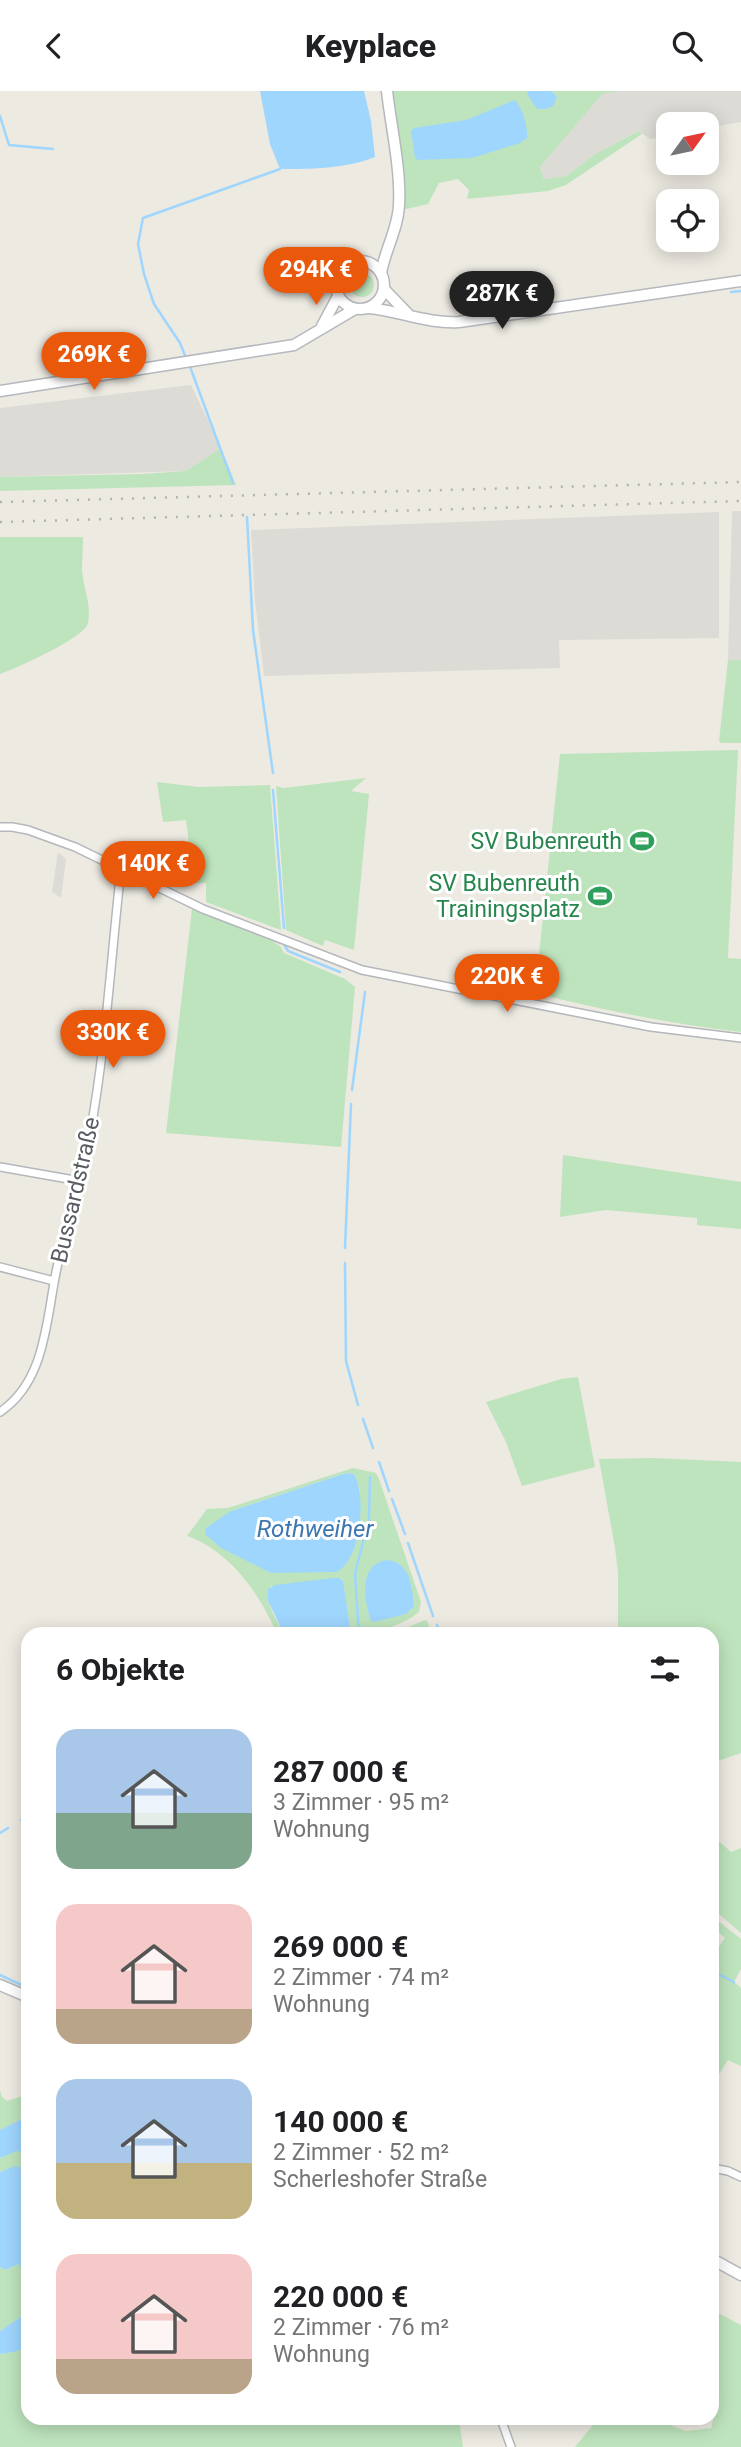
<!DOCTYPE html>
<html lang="de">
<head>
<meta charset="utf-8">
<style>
  :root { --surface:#fff; --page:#f2f2f2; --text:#202124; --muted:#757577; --accent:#ea580c }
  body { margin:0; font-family:Roboto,sans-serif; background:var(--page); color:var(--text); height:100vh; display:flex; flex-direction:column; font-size:26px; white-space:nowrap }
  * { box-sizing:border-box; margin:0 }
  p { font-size:23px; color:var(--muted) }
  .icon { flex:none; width:38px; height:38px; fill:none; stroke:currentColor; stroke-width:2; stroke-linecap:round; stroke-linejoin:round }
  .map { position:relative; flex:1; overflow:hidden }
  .drawer { position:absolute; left:21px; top:1536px; width:698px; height:798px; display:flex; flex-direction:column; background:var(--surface); border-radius:21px; box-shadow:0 4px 18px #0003 }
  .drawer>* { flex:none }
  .needle { width:46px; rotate:57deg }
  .controls { position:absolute; left:656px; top:21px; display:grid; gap:14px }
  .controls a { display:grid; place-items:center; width:63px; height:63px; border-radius:14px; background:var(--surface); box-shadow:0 4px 18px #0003; font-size:35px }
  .price { position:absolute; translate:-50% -60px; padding:0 16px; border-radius:24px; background:var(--accent); color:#fff; font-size:23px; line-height:46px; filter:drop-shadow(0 2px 4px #0008) }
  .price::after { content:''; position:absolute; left:50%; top:42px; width:21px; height:16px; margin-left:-10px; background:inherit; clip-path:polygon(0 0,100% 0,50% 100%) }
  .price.current { background:#222; color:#fff }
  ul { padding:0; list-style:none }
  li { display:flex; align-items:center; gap:21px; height:175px; padding:0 35px }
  li span { display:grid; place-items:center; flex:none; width:196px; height:140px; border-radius:21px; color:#555 }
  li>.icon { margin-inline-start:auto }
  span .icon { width:84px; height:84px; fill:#fffc; stroke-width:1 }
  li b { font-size:30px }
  h2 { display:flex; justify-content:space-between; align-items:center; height:84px; padding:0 35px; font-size:30px }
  header { display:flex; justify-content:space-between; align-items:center; height:91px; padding:0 35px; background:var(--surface); font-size:32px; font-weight:800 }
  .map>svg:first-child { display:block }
  .industrial { fill:#dddbd5 }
  .green { fill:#bee4bd; fill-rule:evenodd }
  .water { fill:#9fd6fe }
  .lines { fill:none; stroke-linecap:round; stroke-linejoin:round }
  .stream { stroke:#9fd6fe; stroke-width:2.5 }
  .street-casing { stroke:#b4b7bb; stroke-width:10 }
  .secondary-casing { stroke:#b5b8be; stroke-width:13 }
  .street { stroke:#fff; stroke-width:7 }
  .secondary { stroke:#fff; stroke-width:10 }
  .rail { stroke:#b2b3b3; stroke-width:2.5; stroke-dasharray:2 9; stroke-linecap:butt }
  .labels { text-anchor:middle; stroke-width:6; stroke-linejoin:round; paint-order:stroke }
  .leisure-label { font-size:23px; fill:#27864d; stroke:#fff; text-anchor:end }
  .street-label { font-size:23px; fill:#595d62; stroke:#fff }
  .water-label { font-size:24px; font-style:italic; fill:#3d77af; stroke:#fff }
</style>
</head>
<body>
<header><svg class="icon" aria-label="back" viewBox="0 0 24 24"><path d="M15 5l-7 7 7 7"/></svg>Keyplace<svg class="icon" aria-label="search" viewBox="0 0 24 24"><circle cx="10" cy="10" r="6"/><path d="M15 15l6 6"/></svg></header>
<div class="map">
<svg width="741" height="2356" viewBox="0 0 741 2356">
  <rect width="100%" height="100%" fill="#eceae1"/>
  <g class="industrial">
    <polygon points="620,0 741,0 741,31 707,37 707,33 668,33 668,45 650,48 639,40 595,63 566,85 544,88 540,76 602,2"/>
    <polygon points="191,294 221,357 186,380 0,386 0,317"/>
    <polygon points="732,420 741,420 741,569 728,569"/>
    <polygon points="719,421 719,547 559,549 560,577 264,585 255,509 251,439"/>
    <polygon points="58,761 66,768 61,807 52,801"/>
  </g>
  <g class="green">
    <polygon points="393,0 620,0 602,3 540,76 544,88 566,85 595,63 639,40 642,43 566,94 548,100 467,108 469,99 458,88 439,92 428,113 402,119"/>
    <circle cx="362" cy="194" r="12"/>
    <polygon points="221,357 236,394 0,400 0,386 142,383 186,380"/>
    <path d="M 0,446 L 83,446 C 83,457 82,468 82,479 C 83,496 92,514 88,532 C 86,546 15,578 0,583 Z"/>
    <polygon points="728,569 741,569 741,652 721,652 719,650"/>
    <path d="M 738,659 L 728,867 L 741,868 L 741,941 C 671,933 603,919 535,902 L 560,663 Z"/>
    <polygon points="366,687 351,700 369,703 354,859 325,849 323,855 286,839 276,695 284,697"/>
    <polygon points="157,691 198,696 270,694 281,839 206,811 206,792 194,792 186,729 163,731"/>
    <polygon points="192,818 272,850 280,855 284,862 345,888 355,896 341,1056 166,1042"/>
    <polygon points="563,1064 741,1091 741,1138 697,1134 697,1127 606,1119 560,1126"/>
    <polygon points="578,1286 595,1376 522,1395 506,1351 486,1311 561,1288"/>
    <polygon points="654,1367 741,1371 741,1662 712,1672 712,1544 618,1543 618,1481 615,1457 599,1368"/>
    <path d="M 353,1377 L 376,1382 L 379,1388 L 421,1511 L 419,1521 C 402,1535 374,1543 351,1543 L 342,1488 L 271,1495 C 262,1510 277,1529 284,1543 L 277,1543 C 260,1503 230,1460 187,1445 L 207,1418 L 228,1417 ZM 346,1382 L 354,1383 L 360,1399 L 231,1420 Z"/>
    <polygon points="425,1529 427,1530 432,1543 391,1543"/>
    <polygon points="712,1744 731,1761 741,1757 741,1842 712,1817"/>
    <polygon points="712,1825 741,1848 741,1878 734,1891 741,1897 741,1975 728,1969 712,1994 712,1865 725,1847 712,1835"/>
    <polygon points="0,1999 2,2006 7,2010 28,2003 28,2025 0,2039"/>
    <polygon points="17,2060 28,2060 28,2104 20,2076 0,2081 0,2067"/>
    <polygon points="28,2165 28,2221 0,2240 0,2176 7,2179 20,2172"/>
    <polygon points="712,2219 741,2234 741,2356 575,2356 598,2328 654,2328 686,2340 711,2337 716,2318 712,2316"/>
    <polygon points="28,2256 28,2328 459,2328 463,2356 0,2356 0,2263 14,2261"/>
  </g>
  <g class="water">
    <path d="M 260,0 L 364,0 L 371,30 L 375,66 C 345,78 312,78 280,78 L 270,53 Z"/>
    <polygon points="528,0 551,0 557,6 553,15 546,18 537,18 527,3"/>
    <path d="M 515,9 C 523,18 528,36 527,47 L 520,52 L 472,67 L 418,69 L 415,67 L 411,40 L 414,37 L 466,29 Z"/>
    <path d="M 346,1382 L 354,1383 C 367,1405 361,1470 336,1481 L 271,1482 L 221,1457 L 205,1443 L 206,1437 L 231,1420 Z"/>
    <path d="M 387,1469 C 410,1471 412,1495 414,1515 L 406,1523 L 374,1531 L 371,1530 C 364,1509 358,1473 387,1469 Z"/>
    <polygon points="332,1487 339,1487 343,1490 351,1543 284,1543 268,1510 268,1498 275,1494"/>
    <polygon points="28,2025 28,2060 23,2062 17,2060 0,2067 0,2039"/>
    <polygon points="15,2075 20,2076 28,2104 28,2165 20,2172 6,2179 0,2176 0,2081"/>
    <polygon points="28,2221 28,2256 14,2261 0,2263 0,2240"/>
  </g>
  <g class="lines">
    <g class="stream">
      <polyline points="0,25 9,54 53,58"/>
      <polyline points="731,201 741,200"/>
      <polyline points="186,267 180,252 154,213 144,183 138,153 143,127 280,78"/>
      <polyline points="189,273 233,392"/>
      <polyline points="247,426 253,539 273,682"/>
      <polyline points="273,699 284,837"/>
      <polyline points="285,855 288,860 340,881"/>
      <polyline points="352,999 365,901"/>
      <polyline points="345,1157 351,1013"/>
      <polyline points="345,1172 346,1270 358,1314"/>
      <polyline points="363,1328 373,1357"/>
      <polyline points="379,1371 389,1400"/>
      <polyline points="392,1408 405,1443"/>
      <polyline points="408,1452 433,1525"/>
      <polyline points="437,1534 440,1544"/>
      <polyline points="359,1544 355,1482 369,1428 370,1386"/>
      <polyline points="21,1729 28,1725"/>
      <polyline points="0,1742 8,1737"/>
      <polyline points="712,1880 734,1891"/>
      <polyline points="0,1884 28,1897"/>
      <polyline points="20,2172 28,2189"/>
    </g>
    <g class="street-casing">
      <g id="street">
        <polyline points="0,736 12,736 28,739 75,756 203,818 362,879 651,936 741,947"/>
        <polyline points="0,1076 80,1090"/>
        <polyline points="0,1176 54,1190"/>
        <path d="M 0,1321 C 48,1289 46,1223 58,1172 C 68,1129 82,1086 90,1043 C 106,956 111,866 121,778"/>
        <polyline points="712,2077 728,2080 741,2086"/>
        <polyline points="501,2328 511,2356"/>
      </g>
    </g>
    <g class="secondary-casing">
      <g id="secondary">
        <circle cx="360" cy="194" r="24"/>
        <path d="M 381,182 C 385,159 398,138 399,114 C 401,78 391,36 387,0"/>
        <polyline points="384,198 408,223"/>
        <path d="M 369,217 C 400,220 428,233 459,231 L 741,190"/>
        <polyline points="322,235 338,205"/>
        <polyline points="0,300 294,254 355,218"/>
        <polyline points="0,1894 28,1906"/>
        <polyline points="712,2168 741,2184"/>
      </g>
    </g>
    <use href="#street" class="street"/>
    <use href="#secondary" class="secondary"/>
    <g class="rail">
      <polyline points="0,411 741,391"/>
      <polyline points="0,431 741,410"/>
    </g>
  </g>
  <defs>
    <g id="stadium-bare" transform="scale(1.89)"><path d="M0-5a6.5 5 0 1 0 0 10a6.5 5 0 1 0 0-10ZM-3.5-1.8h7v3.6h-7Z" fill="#2e9e5b" stroke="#fff" stroke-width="2.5" paint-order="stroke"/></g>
  </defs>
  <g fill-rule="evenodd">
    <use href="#stadium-bare" x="642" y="750"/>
    <use href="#stadium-bare" x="600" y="805"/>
  </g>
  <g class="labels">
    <g class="leisure-label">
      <text x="622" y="758">SV Bubenreuth</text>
      <text x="580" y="800">SV Bubenreuth<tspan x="580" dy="26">Trainingsplatz</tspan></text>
    </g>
    <g class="street-label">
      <text transform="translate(75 1099) rotate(-77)" y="8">Bussardstraße</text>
    </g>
    <g class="water-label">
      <text x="315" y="1446">Rothweiher</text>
    </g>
  </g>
</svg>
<div class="controls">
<a><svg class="needle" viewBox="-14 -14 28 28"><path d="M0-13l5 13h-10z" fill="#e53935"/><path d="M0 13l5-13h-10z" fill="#757577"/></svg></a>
<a><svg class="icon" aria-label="locate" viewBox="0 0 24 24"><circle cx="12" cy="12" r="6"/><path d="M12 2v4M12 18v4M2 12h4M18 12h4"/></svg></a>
</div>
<b class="price" style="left:316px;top:216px">294K €</b>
<b class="price current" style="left:502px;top:240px">287K €</b>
<b class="price" style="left:94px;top:301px">269K €</b>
<b class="price" style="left:153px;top:810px">140K €</b>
<b class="price" style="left:507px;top:923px">220K €</b>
<b class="price" style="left:113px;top:979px">330K €</b>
<section class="drawer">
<h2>6 Objekte<svg class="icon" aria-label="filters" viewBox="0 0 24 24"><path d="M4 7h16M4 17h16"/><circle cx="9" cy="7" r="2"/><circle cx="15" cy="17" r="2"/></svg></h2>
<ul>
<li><span style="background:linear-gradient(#a9c7e8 60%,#7fa58c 0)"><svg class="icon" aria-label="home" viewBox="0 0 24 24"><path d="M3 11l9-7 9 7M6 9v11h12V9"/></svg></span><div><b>287 000 €</b><p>3 Zimmer · 95 m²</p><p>Wohnung</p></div></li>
<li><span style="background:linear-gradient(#f6c9c9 75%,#b9a48a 0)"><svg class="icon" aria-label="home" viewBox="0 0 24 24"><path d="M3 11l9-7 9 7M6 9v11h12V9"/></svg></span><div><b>269 000 €</b><p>2 Zimmer · 74 m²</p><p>Wohnung</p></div></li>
<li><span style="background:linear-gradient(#a9c7e8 60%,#c2b280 0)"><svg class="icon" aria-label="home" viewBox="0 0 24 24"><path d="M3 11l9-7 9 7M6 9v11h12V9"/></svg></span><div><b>140 000 €</b><p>2 Zimmer · 52 m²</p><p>Scherleshofer Straße</p></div></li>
<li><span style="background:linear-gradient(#f6c9c9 75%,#b9a48a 0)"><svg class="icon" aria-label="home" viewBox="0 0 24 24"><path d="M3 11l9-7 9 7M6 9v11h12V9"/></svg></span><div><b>220 000 €</b><p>2 Zimmer · 76 m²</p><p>Wohnung</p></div></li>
</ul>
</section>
</div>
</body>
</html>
